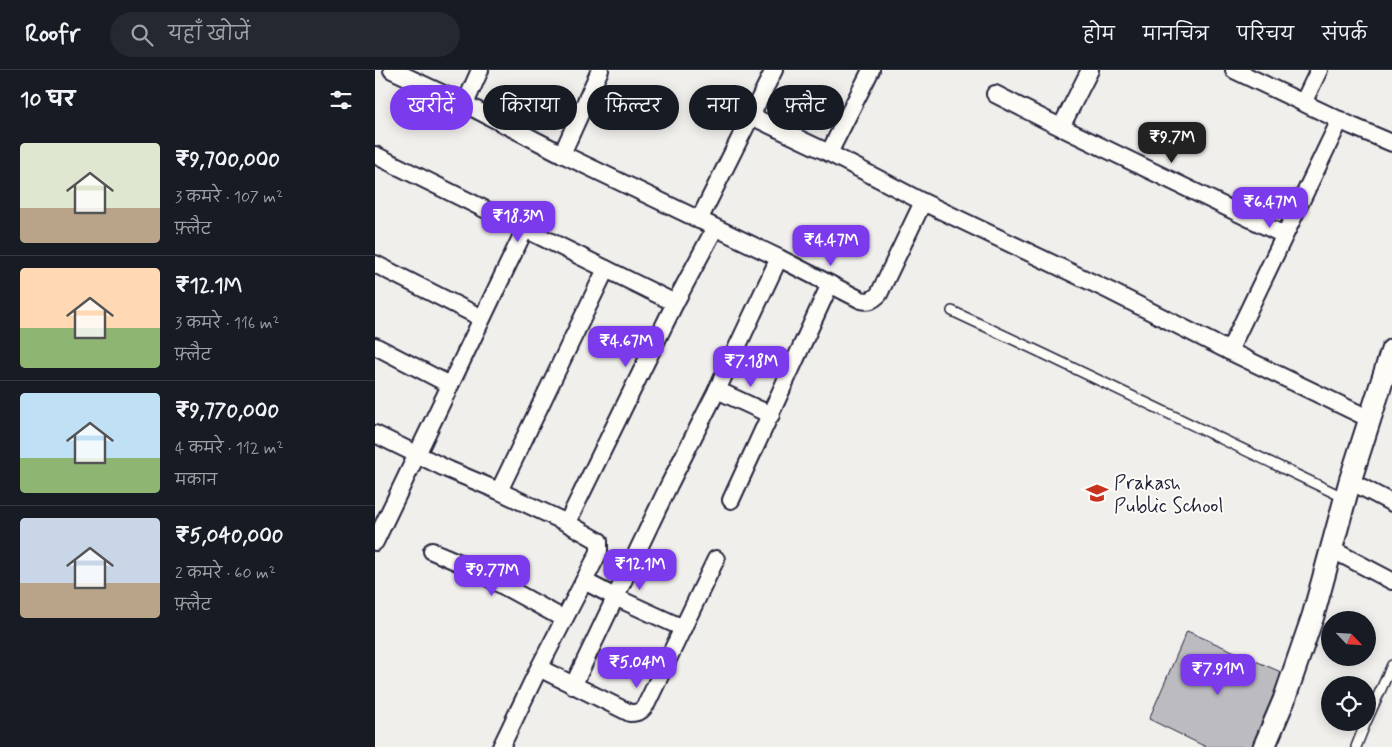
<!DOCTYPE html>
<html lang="hi">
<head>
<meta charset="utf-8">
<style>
  :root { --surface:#171b24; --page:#242831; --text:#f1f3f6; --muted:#9ea1a6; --line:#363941; --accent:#7c3aed }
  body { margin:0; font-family:Mynerve,"Playpen Sans Deva",sans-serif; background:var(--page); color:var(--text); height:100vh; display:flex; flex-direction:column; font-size:19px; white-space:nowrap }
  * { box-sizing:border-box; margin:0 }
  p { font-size:16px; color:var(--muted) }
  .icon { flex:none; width:28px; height:28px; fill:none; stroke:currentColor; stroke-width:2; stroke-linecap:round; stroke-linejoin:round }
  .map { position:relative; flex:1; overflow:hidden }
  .drawer { display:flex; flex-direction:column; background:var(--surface); width:375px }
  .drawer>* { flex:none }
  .top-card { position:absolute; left:15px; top:15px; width:475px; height:45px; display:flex; gap:10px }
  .needle { width:32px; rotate:115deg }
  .fabs { position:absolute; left:946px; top:541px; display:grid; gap:10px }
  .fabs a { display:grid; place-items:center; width:55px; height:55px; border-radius:50%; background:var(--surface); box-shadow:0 2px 12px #0003; font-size:25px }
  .price { position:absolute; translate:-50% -42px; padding:0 11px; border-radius:10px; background:var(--accent); color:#fff; font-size:16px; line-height:32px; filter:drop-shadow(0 1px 2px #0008) }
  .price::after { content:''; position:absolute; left:50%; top:30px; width:15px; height:11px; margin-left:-8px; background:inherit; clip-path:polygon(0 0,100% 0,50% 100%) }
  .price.selected { background:#222; color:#fff }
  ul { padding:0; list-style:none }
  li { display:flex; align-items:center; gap:15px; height:125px; padding:0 20px }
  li+li { border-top:1px solid var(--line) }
  li span { display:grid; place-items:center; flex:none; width:140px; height:100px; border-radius:5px; color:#555 }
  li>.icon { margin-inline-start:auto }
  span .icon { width:60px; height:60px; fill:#fffc; stroke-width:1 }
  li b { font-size:21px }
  h2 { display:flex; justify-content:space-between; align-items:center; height:60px; padding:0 20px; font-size:21px }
  .chip { padding:0 18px; border-radius:22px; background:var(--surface); box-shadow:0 2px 12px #0003; font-size:18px; line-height:45px }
  .chip.selected { background:var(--accent); color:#fff }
  header { display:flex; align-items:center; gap:30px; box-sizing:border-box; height:70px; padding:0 25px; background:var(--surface); border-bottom:1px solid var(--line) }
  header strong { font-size:24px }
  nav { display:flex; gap:28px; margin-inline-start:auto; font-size:18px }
  .search { width:350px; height:45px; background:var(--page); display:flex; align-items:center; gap:12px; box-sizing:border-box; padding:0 18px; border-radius:28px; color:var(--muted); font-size:19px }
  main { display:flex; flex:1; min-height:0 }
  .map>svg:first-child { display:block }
  .building { fill:#bcbcc0; stroke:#22223b }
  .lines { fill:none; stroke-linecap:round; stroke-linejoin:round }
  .service-casing { stroke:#22223b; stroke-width:12 }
  .minor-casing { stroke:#22223b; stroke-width:20 }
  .tertiary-casing { stroke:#22223b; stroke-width:25 }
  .service { stroke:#fdfcf7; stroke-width:9 }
  .minor { stroke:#fdfcf7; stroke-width:16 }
  .tertiary { stroke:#fdfcf7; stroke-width:21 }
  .labels { text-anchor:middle; stroke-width:4; stroke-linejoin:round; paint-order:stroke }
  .poi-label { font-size:20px; fill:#22223b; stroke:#fdfcf7; text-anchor:start }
</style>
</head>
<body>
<header>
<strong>Roofr</strong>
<div class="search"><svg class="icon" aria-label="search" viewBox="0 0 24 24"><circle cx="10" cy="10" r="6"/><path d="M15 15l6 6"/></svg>यहाँ खोजें</div>
<nav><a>होम</a><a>मानचित्र</a><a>परिचय</a><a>संपर्क</a></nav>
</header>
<main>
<section class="drawer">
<h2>10 घर<svg class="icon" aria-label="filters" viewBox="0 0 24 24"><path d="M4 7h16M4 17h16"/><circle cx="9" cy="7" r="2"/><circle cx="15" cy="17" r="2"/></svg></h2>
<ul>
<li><span style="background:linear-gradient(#dfe7d0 65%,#b9a48a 0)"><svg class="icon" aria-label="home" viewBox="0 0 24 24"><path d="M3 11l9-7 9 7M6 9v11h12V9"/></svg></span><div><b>₹9,700,000</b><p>3 कमरे · 107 m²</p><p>फ़्लैट</p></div></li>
<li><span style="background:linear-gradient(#ffd9b3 60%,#8fb573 0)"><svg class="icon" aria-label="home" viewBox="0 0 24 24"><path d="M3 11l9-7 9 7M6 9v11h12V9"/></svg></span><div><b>₹12.1M</b><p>3 कमरे · 116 m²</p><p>फ़्लैट</p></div></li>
<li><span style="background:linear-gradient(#bfe0f5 65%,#8fb573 0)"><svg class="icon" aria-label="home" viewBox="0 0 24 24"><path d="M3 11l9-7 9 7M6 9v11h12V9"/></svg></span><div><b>₹9,770,000</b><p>4 कमरे · 112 m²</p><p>मकान</p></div></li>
<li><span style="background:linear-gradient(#c9d6e8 65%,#b9a48a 0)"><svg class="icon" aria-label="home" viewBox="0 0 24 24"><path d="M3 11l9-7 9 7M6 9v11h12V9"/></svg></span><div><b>₹5,040,000</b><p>2 कमरे · 60 m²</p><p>फ़्लैट</p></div></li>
</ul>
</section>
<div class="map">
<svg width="1017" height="677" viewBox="0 0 1017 677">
  <rect width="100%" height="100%" fill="#f0efec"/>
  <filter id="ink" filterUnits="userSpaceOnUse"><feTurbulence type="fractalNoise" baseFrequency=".02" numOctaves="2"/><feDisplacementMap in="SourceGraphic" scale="10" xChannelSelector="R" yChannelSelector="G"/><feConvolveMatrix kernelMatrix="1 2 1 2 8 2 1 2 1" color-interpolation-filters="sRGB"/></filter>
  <g filter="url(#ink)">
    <polygon class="building" points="812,561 915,606 883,677 831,677 774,649"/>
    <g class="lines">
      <g class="service-casing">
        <g id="service">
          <polyline points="577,241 669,284 970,428"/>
          <polyline points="992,650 1017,595"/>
          <polyline points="981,677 991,652"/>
        </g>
      </g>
      <g class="minor-casing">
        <g id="minor">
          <path d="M 17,0 L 90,34 L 187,84 L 404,188 L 486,230 C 494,232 498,230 504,224 L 548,132"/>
          <polyline points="859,0 977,56 1017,73"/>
          <polyline points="620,24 671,50 909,165"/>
          <polyline points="928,33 944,0"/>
          <polyline points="90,34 105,0"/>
          <polyline points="376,46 454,83 548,132 735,221 854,281 995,349"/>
          <polyline points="686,57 715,0"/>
          <polyline points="454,83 496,0"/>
          <polyline points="187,84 225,0"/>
          <polyline points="0,85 300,233"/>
          <polyline points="324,150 399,0"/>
          <polyline points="0,194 107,248"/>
          <polyline points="0,276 75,315"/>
          <polyline points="854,281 965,50"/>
          <polyline points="342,320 396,345"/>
          <polyline points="0,364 72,399 124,421 192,453 224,471 224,482 164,598 126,677"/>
          <polyline points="975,411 1017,433"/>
          <polyline points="124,421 231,199"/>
          <polyline points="356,430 455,214"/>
          <polyline points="192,453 300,233 340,158"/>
          <polyline points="0,472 150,159"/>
          <polyline points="956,479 1017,511"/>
          <polyline points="57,481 92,496 189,549"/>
          <polyline points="209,511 240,527 308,558"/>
          <path d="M 164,598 L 255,643 C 264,643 267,641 272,633 L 341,489"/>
          <polyline points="198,616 294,415 342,320 404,188"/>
        </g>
      </g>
      <g class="tertiary-casing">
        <polyline id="tertiary" points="889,677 909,630 938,546 975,411 1017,280"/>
      </g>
      <use href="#service" class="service"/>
      <use href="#minor" class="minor"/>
      <use href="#tertiary" class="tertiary"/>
    </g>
  </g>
  <defs>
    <g id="school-bare" transform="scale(1.725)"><path d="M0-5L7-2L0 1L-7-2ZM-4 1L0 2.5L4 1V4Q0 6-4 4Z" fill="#c8321e" stroke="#fdfcf7" stroke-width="2.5" paint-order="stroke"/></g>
  </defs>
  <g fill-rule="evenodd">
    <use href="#school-bare" x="722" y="423"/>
  </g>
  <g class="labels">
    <g class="poi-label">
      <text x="739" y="419">Prakash<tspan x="739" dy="23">Public School</tspan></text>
    </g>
  </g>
</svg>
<div class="fabs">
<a><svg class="needle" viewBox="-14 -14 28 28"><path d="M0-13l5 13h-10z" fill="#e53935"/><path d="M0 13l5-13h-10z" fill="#9ea1a6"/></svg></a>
<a><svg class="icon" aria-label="locate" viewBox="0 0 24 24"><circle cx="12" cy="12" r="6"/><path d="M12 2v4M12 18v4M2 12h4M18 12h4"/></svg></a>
</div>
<b class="price selected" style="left:797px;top:94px">₹9.7M</b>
<b class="price" style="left:895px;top:159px">₹6.47M</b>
<b class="price" style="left:143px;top:173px">₹18.3M</b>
<b class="price" style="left:456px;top:197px">₹4.47M</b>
<b class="price" style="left:251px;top:298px">₹4.67M</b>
<b class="price" style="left:376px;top:318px">₹7.18M</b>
<b class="price" style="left:265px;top:521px">₹12.1M</b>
<b class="price" style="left:117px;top:527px">₹9.77M</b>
<b class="price" style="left:262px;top:619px">₹5.04M</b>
<b class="price" style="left:843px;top:626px">₹7.91M</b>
<div class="top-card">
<a class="chip selected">खरीदें</a>
<a class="chip">किराया</a>
<a class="chip">फ़िल्टर</a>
<a class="chip">नया</a>
<a class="chip">फ़्लैट</a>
</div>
</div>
</main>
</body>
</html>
